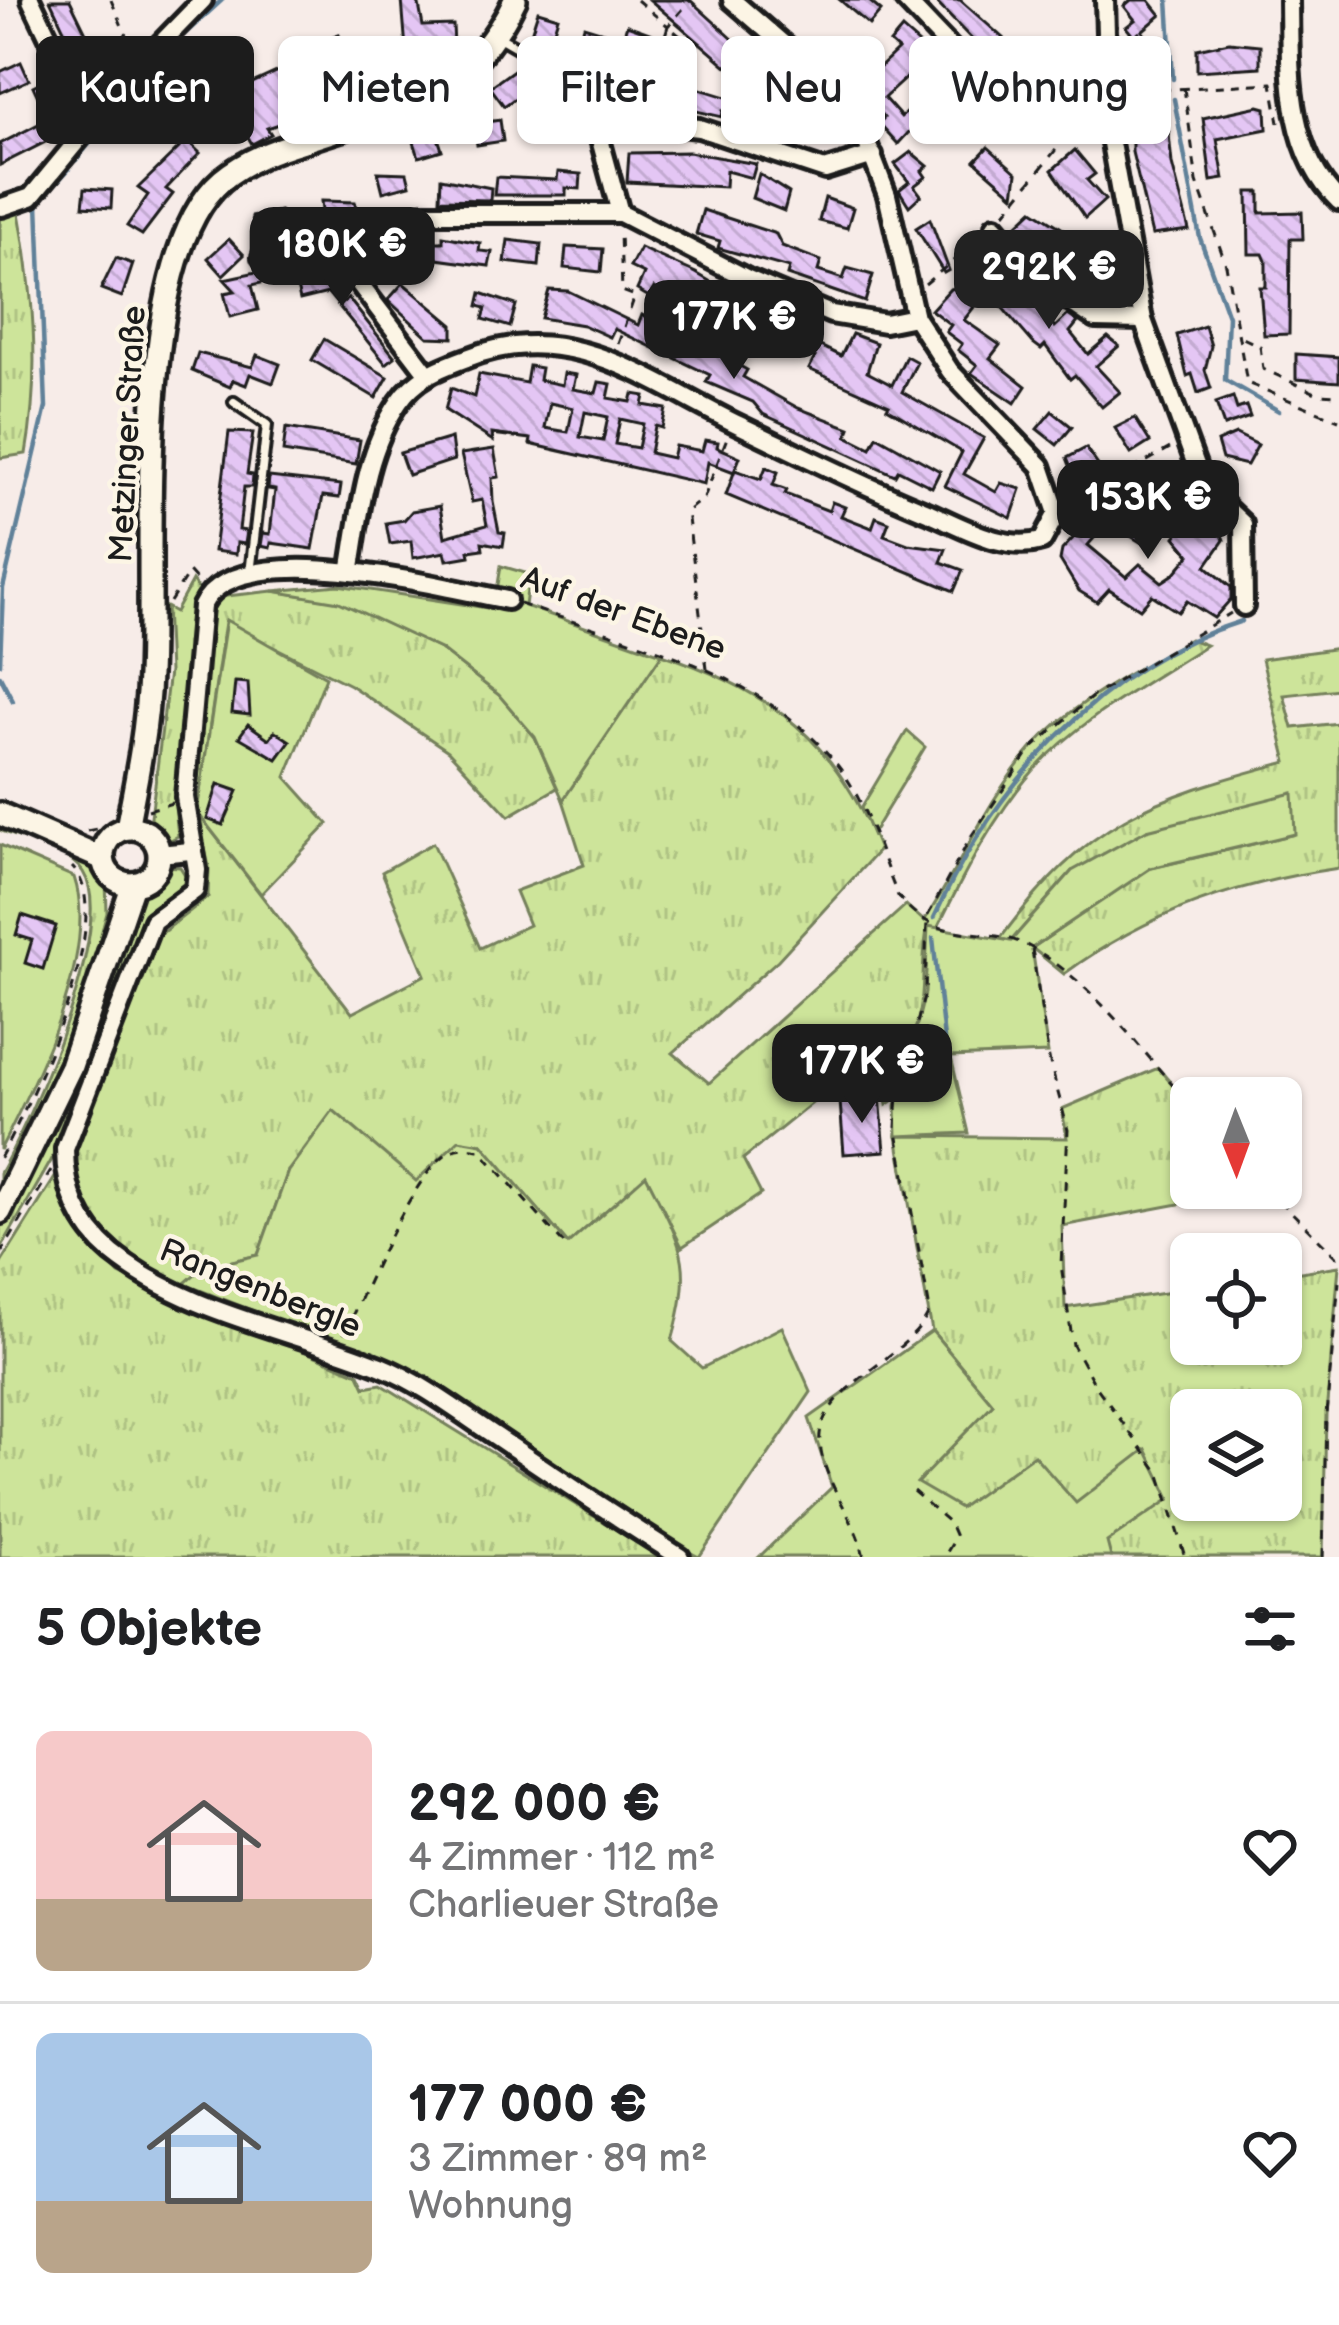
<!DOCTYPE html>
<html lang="de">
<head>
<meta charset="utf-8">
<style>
  :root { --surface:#fff; --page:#f6f6f6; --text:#202124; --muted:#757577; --line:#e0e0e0; --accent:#1c1c1c }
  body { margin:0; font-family:"Balsamiq Sans",sans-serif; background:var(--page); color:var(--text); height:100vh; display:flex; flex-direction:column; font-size:45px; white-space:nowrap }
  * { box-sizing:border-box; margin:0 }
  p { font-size:39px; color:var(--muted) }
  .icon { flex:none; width:66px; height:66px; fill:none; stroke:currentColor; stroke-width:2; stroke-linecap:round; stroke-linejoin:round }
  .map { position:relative; height:1557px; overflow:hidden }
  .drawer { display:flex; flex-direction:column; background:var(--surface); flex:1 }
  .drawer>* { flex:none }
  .banner { position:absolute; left:36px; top:36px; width:1269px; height:108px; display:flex; gap:24px }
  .needle { width:78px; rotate:179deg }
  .controls { position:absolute; left:1170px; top:1077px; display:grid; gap:24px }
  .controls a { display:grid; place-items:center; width:132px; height:132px; border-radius:18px; background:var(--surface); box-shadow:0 3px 9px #0004; font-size:60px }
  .price { position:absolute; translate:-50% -102px; padding:0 27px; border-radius:24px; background:var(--accent); color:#fff; font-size:39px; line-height:78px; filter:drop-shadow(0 3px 6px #0008) }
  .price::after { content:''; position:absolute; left:50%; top:72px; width:36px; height:27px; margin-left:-18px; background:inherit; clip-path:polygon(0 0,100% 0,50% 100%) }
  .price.selected { background:#222; color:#fff }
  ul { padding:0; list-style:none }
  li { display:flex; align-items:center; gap:36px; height:300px; padding:0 36px }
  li+li { border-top:3px solid var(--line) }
  li span { display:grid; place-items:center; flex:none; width:336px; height:240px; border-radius:18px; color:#555 }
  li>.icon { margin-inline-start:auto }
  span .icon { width:144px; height:144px; fill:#fffc; stroke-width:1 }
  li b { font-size:51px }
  h2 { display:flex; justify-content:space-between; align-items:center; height:144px; padding:0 36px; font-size:51px }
  .pill { padding:0 42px; border-radius:18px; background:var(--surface); box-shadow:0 3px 9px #0004; font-size:42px; line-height:108px }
  .pill.selected { background:var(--accent); color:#fff }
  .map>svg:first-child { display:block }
  .grass { fill:url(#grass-tufts); stroke:#74805b; stroke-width:3; fill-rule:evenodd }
  .garden { fill:#cde49a; stroke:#74805b; stroke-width:3 }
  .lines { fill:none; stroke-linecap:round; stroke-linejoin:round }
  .stream { stroke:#608199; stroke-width:4.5 }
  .building { fill:url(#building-back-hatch); stroke:#1c1c1c; stroke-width:3; fill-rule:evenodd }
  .service-casing { stroke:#1c1c1c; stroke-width:16 }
  .minor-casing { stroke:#1c1c1c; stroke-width:26 }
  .secondary-casing { stroke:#1c1c1c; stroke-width:30 }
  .path { stroke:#1c1c1c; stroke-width:3; stroke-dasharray:9 9; stroke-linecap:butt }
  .service { stroke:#fcf5e5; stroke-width:8 }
  .minor { stroke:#fcf5e5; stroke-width:16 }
  .secondary { stroke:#fcf5e5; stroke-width:21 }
  .labels { text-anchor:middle; stroke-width:9; stroke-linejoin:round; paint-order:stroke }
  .street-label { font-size:33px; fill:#1c1c1c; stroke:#fcf5e5 }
</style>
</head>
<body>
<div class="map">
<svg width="1339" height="1557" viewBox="0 0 1339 1557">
  <defs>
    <pattern id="grass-tufts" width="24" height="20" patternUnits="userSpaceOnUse" patternTransform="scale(3)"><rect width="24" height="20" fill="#cde49a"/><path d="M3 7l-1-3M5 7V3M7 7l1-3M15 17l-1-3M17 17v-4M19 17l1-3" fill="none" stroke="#afc384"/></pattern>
    <pattern id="building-back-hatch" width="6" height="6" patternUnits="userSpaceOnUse" patternTransform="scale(3)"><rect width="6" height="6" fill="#e4c6f4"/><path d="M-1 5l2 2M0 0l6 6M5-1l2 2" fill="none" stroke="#c3aad1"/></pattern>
  </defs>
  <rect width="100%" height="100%" fill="#f7ece8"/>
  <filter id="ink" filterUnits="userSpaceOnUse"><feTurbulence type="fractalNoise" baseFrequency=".00833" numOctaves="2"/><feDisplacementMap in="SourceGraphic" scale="24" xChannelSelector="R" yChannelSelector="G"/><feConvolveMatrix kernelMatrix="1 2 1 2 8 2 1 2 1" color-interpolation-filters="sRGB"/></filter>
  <g filter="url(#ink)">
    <g class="grass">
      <path d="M 17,202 C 33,286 41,370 26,454 L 0,458 L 0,208 Z"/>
      <polygon points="192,581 199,590 174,796 178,836 167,842 153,829 151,817 169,672 166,607 175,612"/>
      <polygon points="273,591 339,601 440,649 499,695 535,737 557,788 509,816 448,751 350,685 225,622 201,785 196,786 210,611 217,597"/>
      <path d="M 1190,639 L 1206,645 C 1148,683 1081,718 1034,770 C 993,816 964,875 937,929 L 928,926 C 916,977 937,1036 882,1065 L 896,1070 L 893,1101 L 887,1105 L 885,1092 L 826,1092 L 743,1159 L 761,1194 L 682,1247 L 646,1176 L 568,1244 L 482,1144 L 417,1181 L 288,1171 L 258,1255 L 203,1268 L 184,1284 L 137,1261 L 103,1232 L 76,1194 L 72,1151 L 158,936 L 208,897 L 209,867 L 197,812 L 352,1013 L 425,975 L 382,872 L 433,843 L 480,948 L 529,925 L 515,891 L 584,865 L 563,800 L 662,654 C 771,691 837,741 879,850 L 778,960 L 673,1053 L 709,1083 L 906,905 L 924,921 C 961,866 986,800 1031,749 C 1074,701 1135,671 1190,639 Z"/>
      <path d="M 1339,648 L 1339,689 L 1284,695 L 1293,728 L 1339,723 L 1339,868 C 1235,883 1149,912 1064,974 L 1032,948 L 1148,869 L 1295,834 L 1072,871 L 1011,941 L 1000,939 C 1088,820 1148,799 1287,762 L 1262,659 Z"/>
      <path d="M 0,823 L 96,863 L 106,880 L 107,913 L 78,1017 L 59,1073 L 0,1198 L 0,1173 C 30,1120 118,927 83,872 C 69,850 23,840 0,830 Z"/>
      <polygon points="166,866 180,867 189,881 146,921 51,1161 0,1250 0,1227 38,1161 87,1046 127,920 141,890"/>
      <path d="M 1158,1068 L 1191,1106 L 1191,1188 L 1264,1188 L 1062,1226 L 1065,1308 L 1191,1289 L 1191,1344 L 1281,1344 L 1281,1275 L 1339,1266 L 1326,1415 L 1323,1557 L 1111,1557 L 1075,1503 L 960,1509 L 916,1483 L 993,1404 L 932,1331 L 897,1136 L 1067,1138 L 1062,1109 ZM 1191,1410 L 1281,1410 L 1281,1500 L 1191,1500 Z"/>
      <polygon points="56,1176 74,1226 119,1274 359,1374 365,1387 381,1384 660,1557 0,1557 0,1265"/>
    </g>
    <g class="garden">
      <polygon points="501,566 529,574 525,606 662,654 563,800 535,737 499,695 440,649 339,602 273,591 338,585 494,609"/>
      <polygon points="226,620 326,677 286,777 328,824 261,894 197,812"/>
      <polygon points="907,731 925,747 872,834 861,808"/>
      <polygon points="1293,793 1295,834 1151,868 1032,948 1048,1053 951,1057 969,1133 897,1136 896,1106 925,993 928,926 1011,941 1072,871 1147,830"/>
      <path d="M 0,845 L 74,877 C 100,954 35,1082 0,1150 Z"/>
      <path d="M 333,1110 L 416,1181 L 459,1140 L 482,1144 L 568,1244 L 646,1175 C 682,1247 695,1260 672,1341 L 702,1368 L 782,1327 L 811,1392 L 699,1557 L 618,1515 L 389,1363 L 184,1284 L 202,1268 L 258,1255 L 288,1171 Z"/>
      <polygon points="932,1331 993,1404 917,1483 960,1508 1034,1455 1076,1503 1146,1449 1170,1499 1107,1542 1111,1557 759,1557 832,1487 809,1418"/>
    </g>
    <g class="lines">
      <g class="stream">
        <polyline points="1168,0 1173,79"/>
        <polyline points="1174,99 1200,238 1228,316 1225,380 1279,411"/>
        <polyline points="116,111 165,52 222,0"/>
        <polyline points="76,160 107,122"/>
        <polyline points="0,664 3,588 46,407 38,203 69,169"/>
        <polyline points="0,676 13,701"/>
        <path d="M 934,918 C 993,787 1101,664 1242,621"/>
        <polyline points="933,938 944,1039"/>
      </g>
    </g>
    <g class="building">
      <polygon points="50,0 70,0 109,80 91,87"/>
      <polygon points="402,0 418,0 423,26 453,25 454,46 406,49"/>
      <polygon points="650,0 690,0 746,51 751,46 786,73 775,85 739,59 730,69"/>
      <polygon points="840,0 868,0 881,11 869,25"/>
      <polygon points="934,0 960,0 1003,38 987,55"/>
      <polygon points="1131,0 1149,0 1161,15 1142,31 1161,55 1134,76 1121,47 1140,32 1134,37 1126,27 1135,20 1124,6"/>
      <polygon points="538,11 558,17 554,30 580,39 584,26 610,34 606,59 576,49 568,52 565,62 528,43"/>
      <polygon points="627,25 652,34 646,52 694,54 693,68 674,67 619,49"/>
      <polygon points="902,29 928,52 920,61 946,82 934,97 909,75 884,98 901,117 910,109 920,120 898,144 879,123 884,118 859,88 821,59 835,43 869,78 898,50 890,43"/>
      <polygon points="339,34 345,52 360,48 364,61 325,67 317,42"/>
      <polygon points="1039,41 1053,43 1059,55 1072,57 1078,69 1070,80 1075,93 1067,104 1053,103 1048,90 1034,89 1028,76 1015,75 1008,58 1026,60"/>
      <polygon points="1229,42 1260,45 1260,67 1197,71 1197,49"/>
      <circle cx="189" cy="71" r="14"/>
      <polygon points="21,62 29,80 0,93 0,72"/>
      <polygon points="525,62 550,90 563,83 571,99 542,104 540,81 504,106 490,87"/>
      <polygon points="242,68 250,84 281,70 288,85 299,80 305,91 317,87 320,97 354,92 358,104 303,124 300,117 267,128 271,134 252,144 227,100 232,97 223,78"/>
      <polygon points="617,77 668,77 668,102 617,99"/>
      <polygon points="45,80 71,129 0,165 0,144 48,119 33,86"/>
      <polygon points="697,88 733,99 730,112 723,111 722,117 692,110"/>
      <polygon points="960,103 981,122 974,130 964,126 959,134 944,121"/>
      <polygon points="1166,105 1172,164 1189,230 1152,235 1132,152 1132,110"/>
      <polygon points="763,106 798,118 790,140 775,135 778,127 758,120"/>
      <polygon points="1259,106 1266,108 1267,129 1217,139 1224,179 1211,181 1203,118"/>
      <polygon points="464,118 467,133 438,138 442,150 419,157 413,139 446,126 445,121"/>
      <polygon points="500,120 503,141 477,145 474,124"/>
      <polygon points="170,124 200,153 166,189 173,194 142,235 127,226 148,195 138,188 179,148 162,132"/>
      <polygon points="988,147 1017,173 1014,195 975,161"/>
      <polygon points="1075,150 1095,174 1087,180 1105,200 1085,218 1052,170"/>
      <polygon points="689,152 756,164 752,178 726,171 725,187 627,182 629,153"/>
      <polygon points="911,152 928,166 922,171 926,177 914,186 921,195 909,206 899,190 909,182 895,164"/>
      <polygon points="378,172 407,173 410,185 383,192"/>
      <polygon points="558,172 581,174 580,189 566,188 566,195 494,195 496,177 557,180"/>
      <polygon points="759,174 789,193 784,211 752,198"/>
      <polygon points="441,178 491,188 490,200 440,199"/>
      <polygon points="85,188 112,190 111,208 83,206"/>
      <polygon points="1248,192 1260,192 1260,213 1302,212 1303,239 1290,239 1289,334 1264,335 1260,287 1266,287 1266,261 1263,254 1249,254"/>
      <polygon points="825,198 853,208 847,228 819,221"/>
      <polygon points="321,201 355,202 357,221 323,221"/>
      <polygon points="703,210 776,234 782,246 821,261 818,271 843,279 847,268 873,275 865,302 787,275 789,268 718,248 720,241 696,234"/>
      <polygon points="1033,210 1063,229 1098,272 1102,267 1120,287 1100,304 1071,274 1061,279 1017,225"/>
      <polygon points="280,211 284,234 255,238 252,217"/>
      <polygon points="930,219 949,270 944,273 916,228"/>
      <polygon points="377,229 398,229 397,261 376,260"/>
      <polygon points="443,236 480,243 479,251 492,252 489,266 429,258 430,242 443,242"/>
      <polygon points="229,239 244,255 223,275 208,258"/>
      <polygon points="508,240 541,244 539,266 505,262"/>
      <polygon points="566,247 603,249 601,272 564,268"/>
      <polygon points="640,248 696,273 790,329 794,320 815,331 810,341 841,356 852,334 876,343 867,372 892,385 906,356 917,362 902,392 984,438 964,474 996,492 1001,483 1021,489 1011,518 945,486 962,452 887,408 889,405 809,369 815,357 792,349 788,357 654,288 649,297 637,290 644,274 630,267"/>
      <polygon points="986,254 1055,327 1068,315 1078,322 1070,332 1088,354 1108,337 1119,346 1096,366 1120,392 1102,407 1075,375 1070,379 1045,345 1041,349 1033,343 969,269"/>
      <polygon points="116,258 133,264 122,297 101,289"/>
      <polygon points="289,265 291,276 252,285 258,310 230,317 224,293 235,291 224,279"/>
      <polygon points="324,272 334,278 341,304 348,298 395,357 386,364 328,293 300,300 295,279"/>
      <polygon points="403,283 453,325 453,338 428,337 388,300"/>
      <polygon points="956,288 974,307 964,320 1000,345 990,358 1026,386 1015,403 971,373 977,365 958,350 962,344 946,332 951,325 931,310 950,289"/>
      <polygon points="549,290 568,291 638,325 642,315 668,326 747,370 743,377 798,408 850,428 847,436 871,448 877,436 940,471 932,487 898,470 895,475 763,414 753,402 706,382 710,375 614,329 610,337 583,325 541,318"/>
      <polygon points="481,293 516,305 510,327 483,319 486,308 478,306"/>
      <polygon points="1205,326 1211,346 1205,370 1211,388 1198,393 1192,374 1187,376 1177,335"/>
      <polygon points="324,339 388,377 376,398 312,360"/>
      <polygon points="198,353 252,367 257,355 280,364 273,383 250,374 246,385 233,380 230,387 192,371"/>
      <polygon points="1296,354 1339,357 1339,382 1296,379"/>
      <path d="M 529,366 L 541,368 L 539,380 L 562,385 L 564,373 L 576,375 L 573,389 L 596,393 L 599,382 L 611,384 L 608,398 L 631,402 L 633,394 L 645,396 L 643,405 L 666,409 L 662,428 L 655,426 L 650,453 L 672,458 L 675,446 L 702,451 L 705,440 L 718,442 L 717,447 L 740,457 L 734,472 L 708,462 L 704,484 L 530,444 L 531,439 L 492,434 L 493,441 L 445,410 L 451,388 L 474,397 L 479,374 L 526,383 ZM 550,403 L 573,408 L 568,432 L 545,428 ZM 585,412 L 608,417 L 603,441 L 580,437 ZM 620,419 L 643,424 L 638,448 L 615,444 Z"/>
      <polygon points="1233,397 1237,409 1246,406 1250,417 1224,426 1216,403"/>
      <polygon points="1052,411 1072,427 1057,445 1037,429"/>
      <polygon points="1135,418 1150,442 1131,454 1115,428"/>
      <polygon points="286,428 360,440 356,464 283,452"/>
      <polygon points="229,432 253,433 247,474 253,475 252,487 244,487 239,530 247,531 245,544 237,543 236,554 214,551"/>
      <polygon points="1236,434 1258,445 1247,465 1222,459 1217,442"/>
      <polygon points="451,438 454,460 408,475 400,453"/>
      <polygon points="1086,448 1104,474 1081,487 1085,494 1072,501 1066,489 1077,483 1067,458"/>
      <polygon points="494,449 499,477 492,478 493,502 499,532 505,533 503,546 482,542 483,549 469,551 470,556 447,560 445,552 413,558 411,541 390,544 386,523 404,520 412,511 440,506 445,537 487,525 482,500 472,502 461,454"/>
      <polygon points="766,467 778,472 773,485 787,490 785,494 829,511 832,502 845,507 841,516 872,528 876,517 889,522 884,535 908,544 946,549 941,562 963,570 954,591 726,495 735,470 761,479"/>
      <polygon points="269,477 341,485 339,498 323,496 313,549 271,543 270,548 261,546 263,533 270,534 275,490 268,489"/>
      <polygon points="1115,494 1136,508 1140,503 1161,520 1142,543 1108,522 1088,545 1126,577 1140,564 1162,582 1174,574 1190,555 1175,537 1193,514 1221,532 1224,540 1206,566 1231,587 1231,599 1214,618 1187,601 1178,612 1152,595 1140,609 1109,589 1097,602 1079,591 1060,560 1062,550"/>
      <polygon points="235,682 248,683 250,715 232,713"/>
      <polygon points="248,724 269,739 275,731 290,741 277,759 239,737"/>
      <polygon points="218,784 238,791 223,825 207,819"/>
      <polygon points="22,915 56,926 43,969 25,963 32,940 16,935"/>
      <polygon points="880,1097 885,1151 844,1154 840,1101"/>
    </g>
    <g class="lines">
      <g class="service-casing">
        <g id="service">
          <polyline points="499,37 581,84 594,105"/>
          <polyline points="234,402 267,425 250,574"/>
        </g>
      </g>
      <g class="minor-casing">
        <g id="minor">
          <polyline points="31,0 76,94 101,116"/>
          <path d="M 905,0 C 971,69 1008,118 1109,132"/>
          <polyline points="1105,0 1109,132 1143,320 1204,487 1243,524 1244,606"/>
          <path d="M 1289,0 C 1290,69 1286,150 1339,201"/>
          <polyline points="2,207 31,197 139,66 203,0"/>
          <polyline points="425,213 620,213 748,279 831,314 885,323 915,317"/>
          <polyline points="620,213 598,132 601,117 699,128 825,170 873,155"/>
          <polyline points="995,226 1045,285 1096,319 1143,320"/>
          <polyline points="262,257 309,249 351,273 427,373"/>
          <path d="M 351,567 C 360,511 366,450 399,402 C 416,377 440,368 467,358 C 569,317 650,382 739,425 C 802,455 865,487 930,513 C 965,528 1004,552 1042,541 L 1057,513 L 1041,466 L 950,371 L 915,317 L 887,195 L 857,117 L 834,88 L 732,0"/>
          <path d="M 507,600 C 444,588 236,533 202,606 L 185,797 L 197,870 L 195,890 L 153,921 L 65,1149 C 65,1191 79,1225 112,1253 C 187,1314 293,1330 380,1366 C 422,1383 459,1412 497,1437 C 557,1478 618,1518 680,1557"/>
          <polyline points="159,854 190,851"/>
        </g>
      </g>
      <g class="secondary-casing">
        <g id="secondary">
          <polyline points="0,814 103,859"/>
          <path d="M 127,828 C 137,777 147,728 149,675 C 155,555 130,259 222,180 C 246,160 274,150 304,141 C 399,109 468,98 515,0"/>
          <circle cx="131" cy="856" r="28"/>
          <polyline points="0,1212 71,1066 133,884"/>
        </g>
      </g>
      <g class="path">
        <polyline points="111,0 131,47"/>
        <polyline points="637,0 668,26 691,0"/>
        <polyline points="578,67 656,64 668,26 695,48"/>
        <polyline points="1184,88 1197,182 1226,265 1247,383 1339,420"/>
        <polyline points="1125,92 1272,83 1279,123"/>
        <polyline points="1005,213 1063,141"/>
        <polyline points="925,284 982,237"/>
        <polyline points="1243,338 1260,346 1263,369 1318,394 1339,395"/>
        <polyline points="618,344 635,296 622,291 620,233"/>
        <polyline points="1069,506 1170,448"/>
        <polyline points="170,602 189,572 199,583"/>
        <path d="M 520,604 C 632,643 766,670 841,770 C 868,806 880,855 898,896 C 943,951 981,920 1032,948 C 1095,984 1143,1053 1191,1106"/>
        <polyline points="707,669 687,511 704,498 728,435"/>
        <polyline points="148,810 172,803"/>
        <polyline points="87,831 106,827"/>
        <polyline points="1032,950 1049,1059 1068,1130 1061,1265 1073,1345 1095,1385 1159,1472 1185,1557"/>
        <polyline points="864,1076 905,1062"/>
        <path d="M 0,1158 C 28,1107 121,915 72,867"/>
        <polyline points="1267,1188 1339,1259"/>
        <polyline points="0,1255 51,1171"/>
        <path d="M 344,1334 C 364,1291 410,1181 445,1155 C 457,1146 466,1148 480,1150 L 564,1244"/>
        <polyline points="913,1491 950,1523 956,1537 944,1557"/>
        <path d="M 864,1557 C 855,1516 825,1486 820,1444 C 814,1388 911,1358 930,1310 L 896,1127 L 898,1094 L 925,993 L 927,917 L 972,835 L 1031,749 L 1092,697 L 1231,613"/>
        <polyline points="1323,1557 1326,1415 1339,1282"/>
      </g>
      <use href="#service" class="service"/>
      <use href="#minor" class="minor"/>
      <use href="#secondary" class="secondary"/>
    </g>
  </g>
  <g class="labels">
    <g class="street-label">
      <text transform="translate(126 434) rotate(-87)" y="12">Metzinger Straße</text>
      <text transform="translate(624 612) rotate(20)" y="12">Auf der Ebene</text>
      <text transform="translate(261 1287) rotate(22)" y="12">Rangenbergle</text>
    </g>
  </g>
</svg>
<div class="controls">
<a><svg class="needle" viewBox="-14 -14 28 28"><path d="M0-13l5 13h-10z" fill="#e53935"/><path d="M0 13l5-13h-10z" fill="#757577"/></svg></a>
<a><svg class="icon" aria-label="locate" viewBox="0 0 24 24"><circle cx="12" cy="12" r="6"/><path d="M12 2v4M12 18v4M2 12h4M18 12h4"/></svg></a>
<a><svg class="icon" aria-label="layers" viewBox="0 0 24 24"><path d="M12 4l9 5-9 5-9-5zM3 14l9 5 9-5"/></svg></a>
</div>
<b class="price" style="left:342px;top:309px">180K €</b>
<b class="price selected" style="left:1049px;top:332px">292K €</b>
<b class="price" style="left:734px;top:382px">177K €</b>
<b class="price" style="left:1148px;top:562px">153K €</b>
<b class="price" style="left:862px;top:1126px">177K €</b>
<div class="banner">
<a class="pill selected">Kaufen</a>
<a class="pill">Mieten</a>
<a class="pill">Filter</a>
<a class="pill">Neu</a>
<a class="pill">Wohnung</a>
</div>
</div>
<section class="drawer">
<h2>5 Objekte<svg class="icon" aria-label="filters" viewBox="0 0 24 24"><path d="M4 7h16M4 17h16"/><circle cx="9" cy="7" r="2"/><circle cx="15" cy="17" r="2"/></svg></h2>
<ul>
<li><span style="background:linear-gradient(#f6c9c9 70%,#b9a48a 0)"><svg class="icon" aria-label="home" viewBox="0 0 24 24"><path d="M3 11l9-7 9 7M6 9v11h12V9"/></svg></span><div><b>292 000 €</b><p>4 Zimmer · 112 m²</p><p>Charlieuer Straße</p></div><svg class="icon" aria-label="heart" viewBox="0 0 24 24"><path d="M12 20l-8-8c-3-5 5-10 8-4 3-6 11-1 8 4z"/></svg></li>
<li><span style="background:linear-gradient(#a9c7e8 70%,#b9a48a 0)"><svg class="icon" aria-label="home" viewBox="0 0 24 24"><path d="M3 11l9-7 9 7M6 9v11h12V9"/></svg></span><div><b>177 000 €</b><p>3 Zimmer · 89 m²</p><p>Wohnung</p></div><svg class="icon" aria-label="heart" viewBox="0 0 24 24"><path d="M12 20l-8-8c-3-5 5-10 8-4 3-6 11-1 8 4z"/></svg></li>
</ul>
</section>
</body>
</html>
